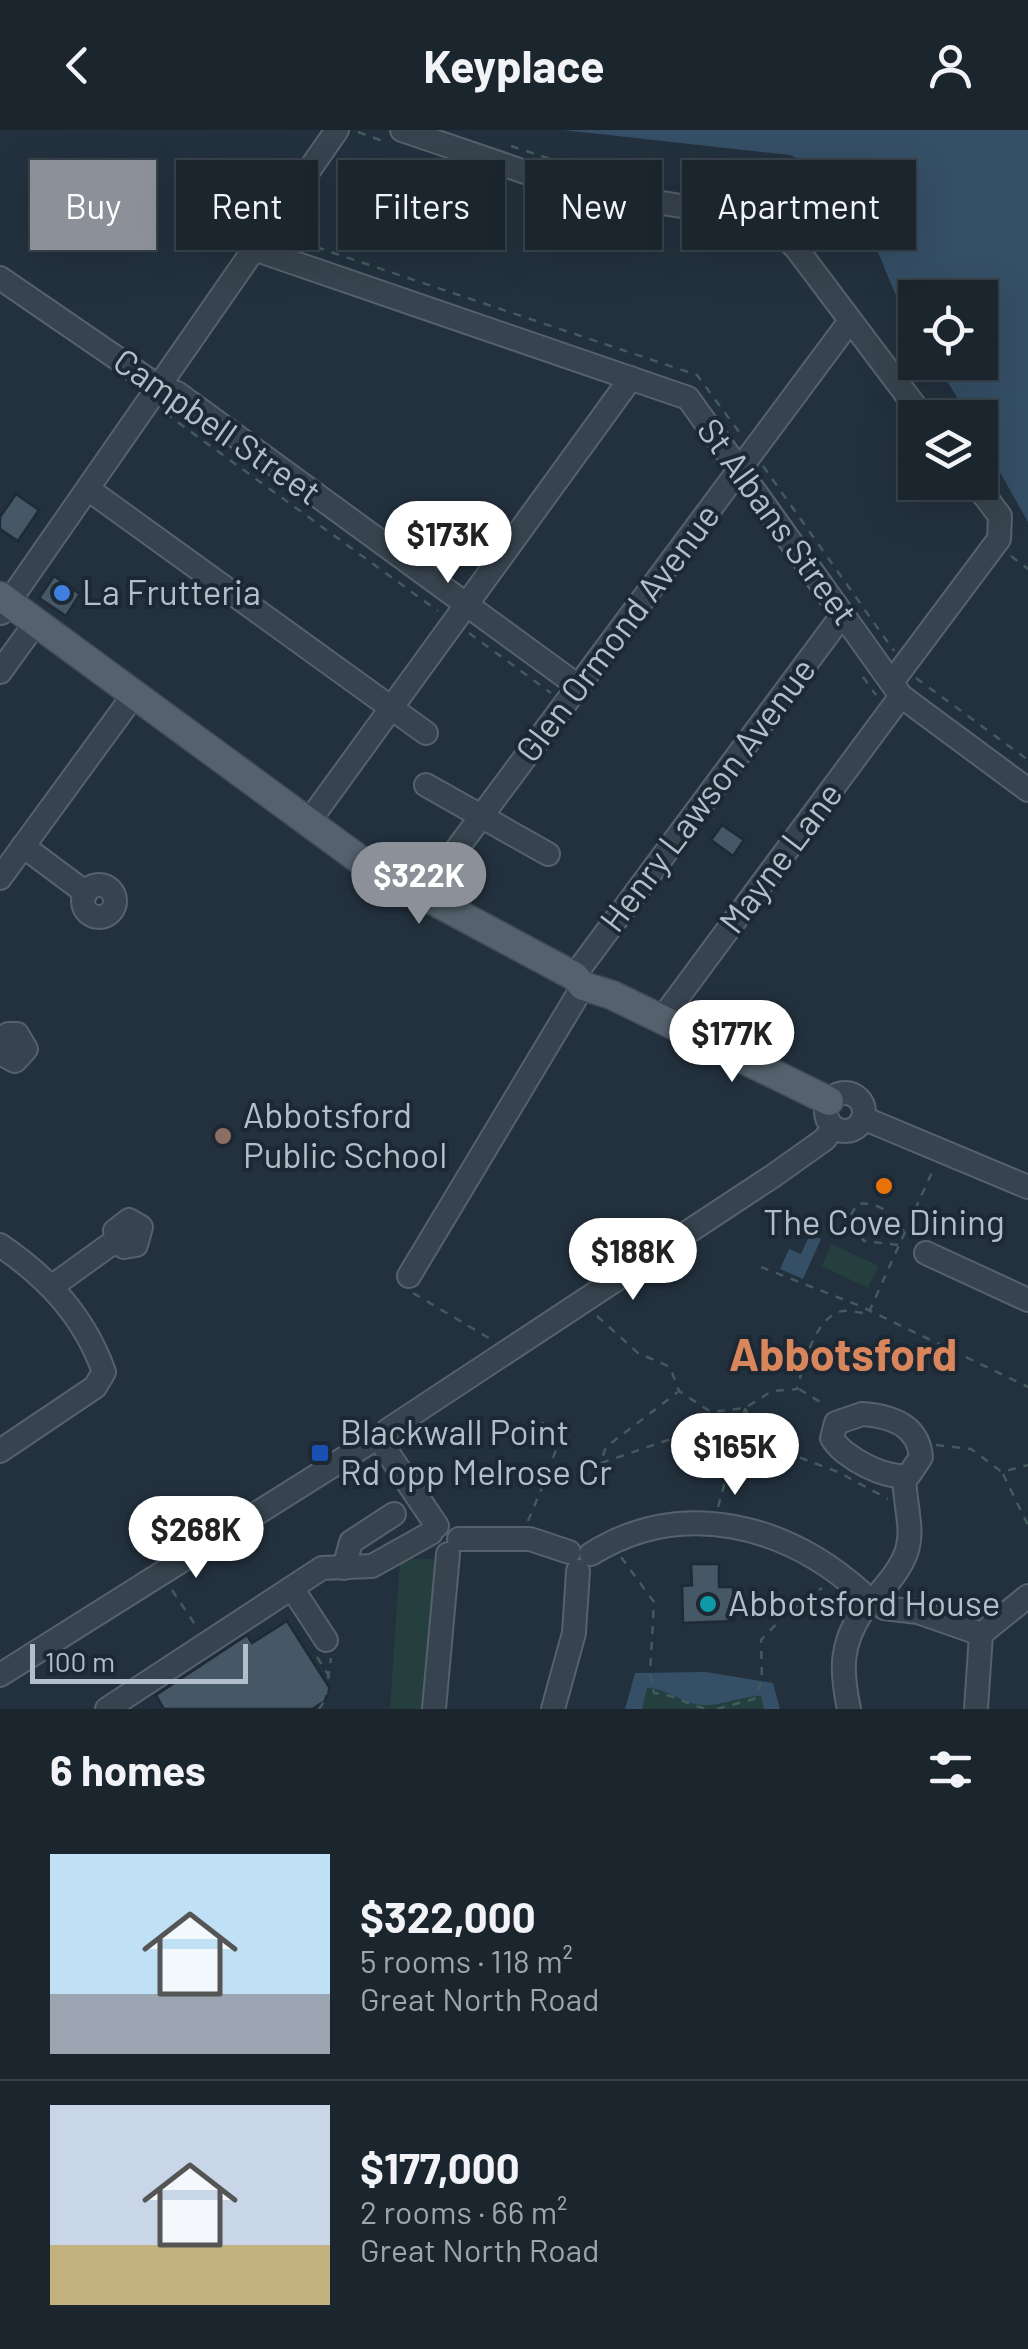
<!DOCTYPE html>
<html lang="en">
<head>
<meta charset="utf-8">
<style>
  :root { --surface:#1a252e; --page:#27313a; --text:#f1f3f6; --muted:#9fa5aa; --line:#38424a; --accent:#8c9099 }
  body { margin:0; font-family:Barlow,sans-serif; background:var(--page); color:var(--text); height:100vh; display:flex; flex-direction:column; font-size:38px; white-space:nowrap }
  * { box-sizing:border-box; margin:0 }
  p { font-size:32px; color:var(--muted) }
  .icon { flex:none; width:55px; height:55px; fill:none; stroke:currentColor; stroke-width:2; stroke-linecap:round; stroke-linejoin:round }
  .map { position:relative; height:1579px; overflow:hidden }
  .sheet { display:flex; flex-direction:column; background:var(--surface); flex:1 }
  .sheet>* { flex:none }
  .top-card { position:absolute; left:30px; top:30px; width:970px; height:90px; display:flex; gap:20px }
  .buttons { position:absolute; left:898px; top:150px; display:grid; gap:20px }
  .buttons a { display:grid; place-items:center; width:100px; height:100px; border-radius:0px; background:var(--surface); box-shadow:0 10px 40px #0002,0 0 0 2px var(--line); font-size:50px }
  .scale { position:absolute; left:30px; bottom:25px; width:218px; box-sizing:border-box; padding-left:10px; border:5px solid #b2bec9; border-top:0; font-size:28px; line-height:35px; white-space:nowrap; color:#b2bec9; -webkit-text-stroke:8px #1c2833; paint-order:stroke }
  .price { position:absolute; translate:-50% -85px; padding:0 22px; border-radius:35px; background:#fff; color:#222; font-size:32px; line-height:65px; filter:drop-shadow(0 2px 5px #0008) }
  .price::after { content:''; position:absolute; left:50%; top:60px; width:30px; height:22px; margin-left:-15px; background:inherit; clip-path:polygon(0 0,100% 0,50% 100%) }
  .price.active { background:var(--accent); color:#fff }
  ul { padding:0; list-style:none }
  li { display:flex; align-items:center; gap:30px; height:250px; padding:0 50px }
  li+li { border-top:2px solid var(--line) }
  li span { display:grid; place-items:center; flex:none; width:280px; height:200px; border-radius:0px; color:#555 }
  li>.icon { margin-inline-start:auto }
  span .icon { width:120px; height:120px; fill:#fffc; stroke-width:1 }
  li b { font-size:42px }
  h2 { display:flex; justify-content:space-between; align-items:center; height:120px; padding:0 50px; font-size:42px }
  .chip { padding:0 35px; border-radius:0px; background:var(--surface); box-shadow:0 10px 40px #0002,0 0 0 2px var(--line); font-size:35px; line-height:90px }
  .chip.active { background:var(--accent); color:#fff }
  header { display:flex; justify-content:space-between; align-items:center; height:130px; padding:0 50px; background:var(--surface); font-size:45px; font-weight:700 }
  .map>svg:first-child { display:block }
  .green { fill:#253f3f }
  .water { fill:#354f66 }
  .building { fill:#465765; stroke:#1e2a35; stroke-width:2.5 }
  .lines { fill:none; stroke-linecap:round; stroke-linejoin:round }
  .minor-casing { stroke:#55616c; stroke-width:26 }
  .major-casing { stroke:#404c57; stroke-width:31 }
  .path { stroke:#435b5c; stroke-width:2.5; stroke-dasharray:8 8; stroke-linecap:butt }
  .minor { stroke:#37434e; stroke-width:22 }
  .major { stroke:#55626e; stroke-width:28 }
  .shop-dot { fill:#3f7fe0; stroke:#1c2833; stroke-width:4 }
  .education-dot { fill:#8d6e63; stroke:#1c2833; stroke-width:4 }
  .food-dot { fill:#e8710a; stroke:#1c2833; stroke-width:4 }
  .transit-dot { fill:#1a4fb4; stroke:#1c2833; stroke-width:4 }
  .culture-dot { fill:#0f9aa8; stroke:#1c2833; stroke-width:4 }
  .labels { text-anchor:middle; stroke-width:8; stroke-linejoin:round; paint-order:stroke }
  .street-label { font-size:35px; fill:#b2bec9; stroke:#1c2833 }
  .poi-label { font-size:35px; fill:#b2bec9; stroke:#1c2833; text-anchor:start }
  .district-label { font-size:45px; font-weight:bold; fill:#da865d; stroke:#1c2833 }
</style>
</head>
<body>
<header><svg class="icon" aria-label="back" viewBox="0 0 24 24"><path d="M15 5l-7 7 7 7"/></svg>Keyplace<svg class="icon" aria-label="person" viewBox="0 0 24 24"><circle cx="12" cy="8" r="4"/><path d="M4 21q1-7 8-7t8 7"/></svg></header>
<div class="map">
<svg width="1028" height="1579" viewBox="0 0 1028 1579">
  <rect width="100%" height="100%" fill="#23313e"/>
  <g class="green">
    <polygon points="831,1114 879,1136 868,1158 822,1136"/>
    <polygon points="400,1429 436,1429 427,1579 390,1579"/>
    <path d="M 646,1558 C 667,1559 680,1571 699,1574 C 721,1577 739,1566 761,1566 L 764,1579 L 642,1579 Z"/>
  </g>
  <g class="water">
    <path d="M 563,0 L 1028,0 L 1028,392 L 980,307 L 980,288 L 969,287 L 936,233 L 980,232 L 980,168 L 915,168 L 915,200 C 868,126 880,68 790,25 Z"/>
    <polygon points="810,1104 821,1109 803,1149 780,1139 789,1119 801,1124"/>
    <path d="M 706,1542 L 773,1553 L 780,1579 L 764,1579 L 761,1566 C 738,1566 717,1579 694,1574 C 676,1569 667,1559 647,1558 L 642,1579 L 625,1579 L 635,1543 Z"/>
  </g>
  <g class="building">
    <polygon points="16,364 39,380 18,411 0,399 0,387"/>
    <polygon points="54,446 80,464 66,486 39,468"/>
    <polygon points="722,695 744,710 733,726 711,710"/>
    <polygon points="691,1434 719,1434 719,1457 733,1457 734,1491 683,1493 682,1456 692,1455"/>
    <polygon points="287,1491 329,1557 325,1571 312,1579 164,1579 156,1565 247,1505 252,1513"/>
  </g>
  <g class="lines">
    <g class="minor-casing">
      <g id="minor">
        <polyline points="402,0 575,59 756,88 779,101 796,118 924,288"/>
        <polyline points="254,119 688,268 901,566 1028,660"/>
        <polyline points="0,148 159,257 177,263 578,556"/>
        <polyline points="88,359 426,603"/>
        <polyline points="1,483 337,0"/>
        <polyline points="0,542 37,491"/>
        <polyline points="892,552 999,409 1000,386 974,352"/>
        <polyline points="426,655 548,724"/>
        <polyline points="307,694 631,248"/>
        <polyline points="23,716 86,763"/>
        <polyline points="0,748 133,566"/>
        <circle cx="99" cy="771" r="16"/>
        <polyline points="422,766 850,191"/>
        <polyline points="574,846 843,484"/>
        <polyline points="661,890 901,566"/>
        <polyline points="0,911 8,904 17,904 26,919 15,931 0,923"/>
        <circle cx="845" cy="982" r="19"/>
        <polyline points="863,988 1028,1057"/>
        <path d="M 0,1115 C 48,1148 84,1186 104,1242 L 95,1257 L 0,1321"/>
        <polyline points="926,1123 1028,1170"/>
        <polyline points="409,1146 583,856"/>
        <polyline points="54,1155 108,1116 118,1112 124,1117 136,1115 141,1097 129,1090 115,1101 118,1112"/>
        <path d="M 862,1284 C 891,1286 918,1295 921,1327 L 909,1345 C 888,1351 842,1327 832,1308 L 836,1293 Z"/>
        <polyline points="388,1300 773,1046 825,1009 833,997"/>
        <polyline points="386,1320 437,1396"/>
        <polyline points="459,1409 530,1409 569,1422"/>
        <path d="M 591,1424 C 682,1367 786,1395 861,1462"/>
        <polyline points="344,1438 351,1412 394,1384"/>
        <polyline points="292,1458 326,1510"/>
        <path d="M 881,1461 C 923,1414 907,1400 904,1347"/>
        <polyline points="884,1478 918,1482 981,1504"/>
        <polyline points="0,1545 367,1314"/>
        <polyline points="107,1579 322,1438 372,1436 431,1403"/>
        <polyline points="434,1579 448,1424"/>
        <polyline points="553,1579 574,1503 578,1441"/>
        <path d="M 849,1579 C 841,1541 840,1515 862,1482"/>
        <polyline points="976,1579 981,1504 1028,1466"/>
      </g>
    </g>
    <g class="major-casing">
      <polyline id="major" points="0,466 367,735 574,846 583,856 612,865 829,971"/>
    </g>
    <g class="path">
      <polyline points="358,2 388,13"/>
      <polyline points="511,16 584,40"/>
      <polyline points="286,107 697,245 742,306"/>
      <polyline points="165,283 438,481"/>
      <polyline points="763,336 894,521"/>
      <polyline points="1011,426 1028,439"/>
      <polyline points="469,503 551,563"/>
      <polyline points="863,547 876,565"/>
      <polyline points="916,548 1028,630"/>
      <path d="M 898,1115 L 864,1111 L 850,1087 L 857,1074 C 878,1071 895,1084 904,1102"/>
      <polyline points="761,1137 860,1176 1028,1257"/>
      <polyline points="413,1163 492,1210"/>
      <polyline points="869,1182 932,1042"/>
      <path d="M 597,1186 L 638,1223 L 670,1237 L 679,1261 L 711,1282 L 745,1278 L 772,1261 L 797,1259 C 803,1237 815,1185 843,1181 C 850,1180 861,1183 868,1184"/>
      <polyline points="799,1259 825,1275"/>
      <polyline points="745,1278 761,1313 838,1342 888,1369"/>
      <polyline points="542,1292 556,1320 546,1347"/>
      <polyline points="936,1315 971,1319 1002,1342 1028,1335"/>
      <polyline points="601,1333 671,1309 711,1282"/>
      <polyline points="1003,1344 1028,1395"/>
      <polyline points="718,1377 745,1279"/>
      <polyline points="528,1391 546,1348 569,1337 600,1334 606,1317 678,1262"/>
      <path d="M 621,1427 L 654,1472 L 650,1544 L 654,1563 C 675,1564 689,1577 710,1579"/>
      <polyline points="172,1460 198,1499"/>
      <polyline points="317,1527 329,1546"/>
      <polyline points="319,1579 325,1570 331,1528"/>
      <polyline points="717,1579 754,1569 762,1551 761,1510 782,1488 822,1458"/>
    </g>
    <use href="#minor" class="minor"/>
    <use href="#major" class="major"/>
  </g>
  <circle class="shop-dot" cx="62" cy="463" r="10"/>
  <circle class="education-dot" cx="223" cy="1006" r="10"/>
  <circle class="food-dot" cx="884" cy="1056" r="10"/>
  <rect class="transit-dot" x="310" y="1313" width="20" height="20" rx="5"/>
  <circle class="culture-dot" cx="708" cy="1474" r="10"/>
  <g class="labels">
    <g class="street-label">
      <text transform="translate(217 297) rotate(35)" y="12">Campbell Street</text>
      <text transform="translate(777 392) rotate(54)" y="12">St Albans Street</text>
      <text transform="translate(618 503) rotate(-53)" y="12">Glen Ormond Avenue</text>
      <text transform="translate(708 665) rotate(-53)" y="12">Henry Lawson Avenue</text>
      <text transform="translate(781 728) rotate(-53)" y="12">Mayne Lane</text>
    </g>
    <g class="poi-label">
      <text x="82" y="475">La Frutteria</text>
      <text x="243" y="998">Abbotsford<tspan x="243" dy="40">Public School</tspan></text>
      <text x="884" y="1105" text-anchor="middle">The Cove Dining</text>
      <text x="340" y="1315">Blackwall Point<tspan x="340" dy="40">Rd opp Melrose Cr</tspan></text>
      <text x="728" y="1486">Abbotsford House</text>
    </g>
    <g class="district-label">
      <text x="843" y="1241">Abbotsford</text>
    </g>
  </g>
</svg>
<div class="buttons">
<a><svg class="icon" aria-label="locate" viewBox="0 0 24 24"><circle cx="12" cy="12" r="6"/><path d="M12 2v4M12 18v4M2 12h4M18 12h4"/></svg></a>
<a><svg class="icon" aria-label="layers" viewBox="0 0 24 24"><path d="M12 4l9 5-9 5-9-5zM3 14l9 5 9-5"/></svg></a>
</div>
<div class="scale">100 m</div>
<b class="price" style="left:448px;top:456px">$173K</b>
<b class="price active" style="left:419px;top:797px">$322K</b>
<b class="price" style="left:732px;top:955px">$177K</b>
<b class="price" style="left:633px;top:1173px">$188K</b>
<b class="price" style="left:735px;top:1368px">$165K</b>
<b class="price" style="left:196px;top:1451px">$268K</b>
<div class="top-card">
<a class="chip active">Buy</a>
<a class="chip">Rent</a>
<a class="chip">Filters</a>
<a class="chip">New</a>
<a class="chip">Apartment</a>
</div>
</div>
<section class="sheet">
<h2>6 homes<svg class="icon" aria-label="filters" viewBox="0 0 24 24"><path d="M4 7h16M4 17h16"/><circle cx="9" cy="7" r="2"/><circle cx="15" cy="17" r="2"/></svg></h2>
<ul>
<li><span style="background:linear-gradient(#bfe0f5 70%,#9aa5b1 0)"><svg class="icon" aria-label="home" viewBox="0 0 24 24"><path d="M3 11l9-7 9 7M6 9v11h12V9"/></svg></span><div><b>$322,000</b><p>5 rooms · 118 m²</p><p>Great North Road</p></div></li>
<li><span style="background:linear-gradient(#c9d6e8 70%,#c2b280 0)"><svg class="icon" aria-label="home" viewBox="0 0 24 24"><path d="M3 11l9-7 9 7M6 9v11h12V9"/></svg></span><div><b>$177,000</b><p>2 rooms · 66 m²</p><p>Great North Road</p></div></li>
</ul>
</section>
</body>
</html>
